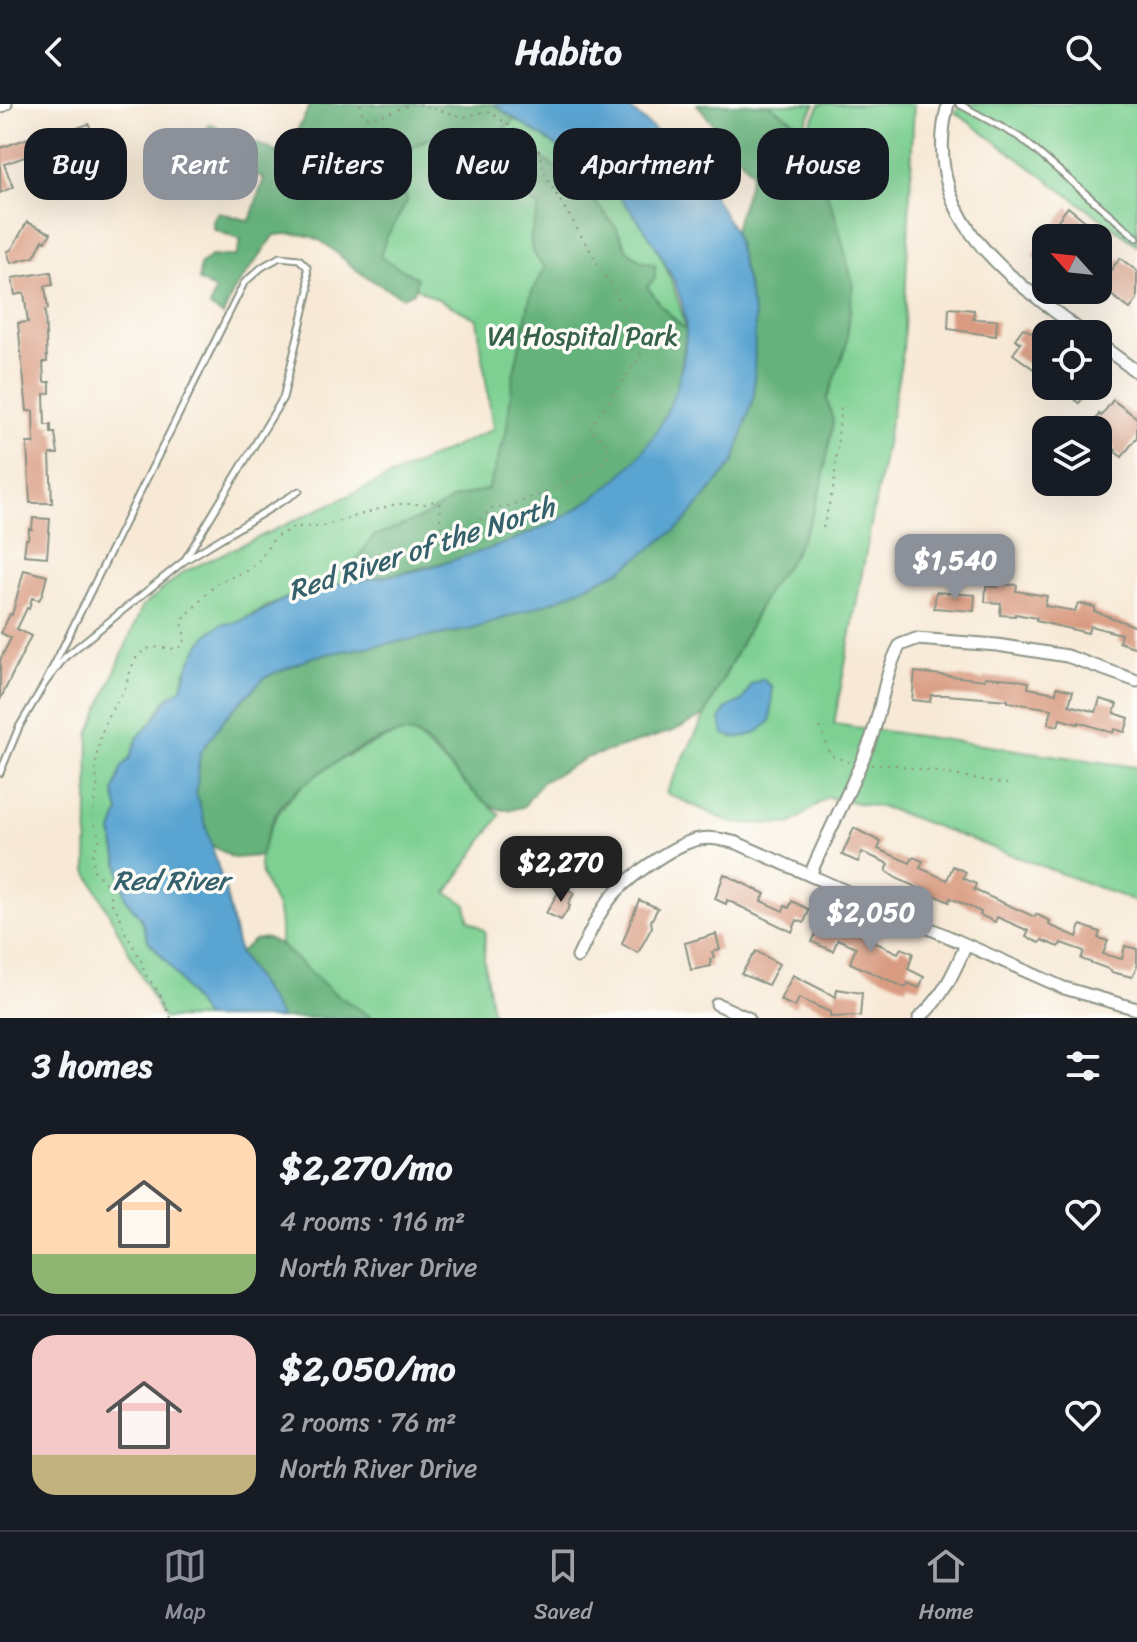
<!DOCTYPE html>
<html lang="en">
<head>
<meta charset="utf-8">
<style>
  :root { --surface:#171b24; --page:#20242c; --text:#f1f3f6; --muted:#9ea1a6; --line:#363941; --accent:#8c9099 }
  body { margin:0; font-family:Sriracha,sans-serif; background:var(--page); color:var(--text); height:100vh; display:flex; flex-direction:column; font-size:30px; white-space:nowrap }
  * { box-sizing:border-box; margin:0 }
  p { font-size:26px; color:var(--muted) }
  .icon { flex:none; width:44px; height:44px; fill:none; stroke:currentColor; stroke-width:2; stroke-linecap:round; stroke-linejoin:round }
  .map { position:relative; height:914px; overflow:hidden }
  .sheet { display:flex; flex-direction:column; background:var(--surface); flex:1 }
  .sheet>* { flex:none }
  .guide { position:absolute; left:24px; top:24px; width:1090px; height:72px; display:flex; gap:16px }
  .needle { width:52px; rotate:297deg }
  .fabs { position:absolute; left:1032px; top:120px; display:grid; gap:16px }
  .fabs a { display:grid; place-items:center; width:80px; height:80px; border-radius:16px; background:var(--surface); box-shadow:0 8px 32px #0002; font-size:40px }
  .price { position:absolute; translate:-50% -68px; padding:0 18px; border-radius:16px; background:var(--accent); color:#fff; font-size:26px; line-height:52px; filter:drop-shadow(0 2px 4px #0008) }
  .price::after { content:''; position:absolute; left:50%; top:48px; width:24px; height:18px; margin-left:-12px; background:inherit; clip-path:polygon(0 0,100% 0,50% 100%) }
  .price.current { background:#222; color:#fff }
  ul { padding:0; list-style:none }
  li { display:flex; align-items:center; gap:24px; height:200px; padding:0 32px }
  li+li { border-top:2px solid var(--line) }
  li span { display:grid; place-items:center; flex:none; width:224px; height:160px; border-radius:24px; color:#555 }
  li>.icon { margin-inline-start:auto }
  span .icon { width:96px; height:96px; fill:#fffc; stroke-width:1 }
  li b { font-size:34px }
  h2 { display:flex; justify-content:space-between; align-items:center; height:96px; padding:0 32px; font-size:34px }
  .chip { padding:0 28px; border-radius:24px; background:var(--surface); box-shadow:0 8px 32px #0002; font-size:28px; line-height:72px }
  .chip.current { background:var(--accent); color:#fff }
  header { display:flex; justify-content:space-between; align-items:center; height:104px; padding:0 32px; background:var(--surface); font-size:36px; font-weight:700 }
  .dock { display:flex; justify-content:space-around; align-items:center; height:112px; border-top:2px solid var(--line); background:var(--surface); font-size:22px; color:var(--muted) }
  .dock a { display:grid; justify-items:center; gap:4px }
  .dock .current { color:var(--accent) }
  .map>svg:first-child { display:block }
  .green { fill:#7dd092; stroke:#4e8663; stroke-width:2 }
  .forest { fill:#66b27c; stroke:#427858; stroke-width:2 }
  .water { fill:#5aa4d2; stroke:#3c7083; stroke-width:2 }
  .building { fill:#d99b81 }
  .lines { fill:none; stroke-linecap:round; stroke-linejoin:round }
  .service-casing { stroke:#8b9385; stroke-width:9 }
  .minor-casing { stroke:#8b9385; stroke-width:15 }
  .path { stroke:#8b9385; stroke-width:2; stroke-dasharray:2 6; stroke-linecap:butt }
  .service { stroke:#fff; stroke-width:5 }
  .minor { stroke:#fff; stroke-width:11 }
  .labels { text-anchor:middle; stroke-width:7; stroke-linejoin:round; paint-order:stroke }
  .park-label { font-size:26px; fill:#36624c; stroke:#fdfcf7 }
  .water-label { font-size:28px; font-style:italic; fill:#34616b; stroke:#fdfcf7 }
</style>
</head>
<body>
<header><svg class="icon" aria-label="back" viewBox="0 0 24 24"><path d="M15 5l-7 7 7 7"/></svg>Habito<svg class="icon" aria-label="search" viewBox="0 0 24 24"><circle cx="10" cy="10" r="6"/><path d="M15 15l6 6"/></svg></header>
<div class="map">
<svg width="1137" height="914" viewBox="0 0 1137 914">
  <rect width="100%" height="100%" fill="#fdfcf7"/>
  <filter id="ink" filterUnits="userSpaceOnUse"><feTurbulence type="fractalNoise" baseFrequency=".0125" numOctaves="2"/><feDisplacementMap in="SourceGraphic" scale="16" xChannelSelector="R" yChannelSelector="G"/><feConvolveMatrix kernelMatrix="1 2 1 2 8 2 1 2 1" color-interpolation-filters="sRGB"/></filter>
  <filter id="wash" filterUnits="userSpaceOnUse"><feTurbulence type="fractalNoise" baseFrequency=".006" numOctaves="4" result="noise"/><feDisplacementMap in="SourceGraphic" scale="32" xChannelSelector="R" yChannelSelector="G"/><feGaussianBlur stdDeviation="1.8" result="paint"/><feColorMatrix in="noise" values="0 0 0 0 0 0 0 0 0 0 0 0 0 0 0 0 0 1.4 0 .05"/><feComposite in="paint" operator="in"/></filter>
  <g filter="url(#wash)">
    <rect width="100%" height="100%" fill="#f7e9d6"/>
    <g class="green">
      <path d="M 494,0 C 527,24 564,44 595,70 C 647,112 671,163 686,226 L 417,467 L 306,486 L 268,502 L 236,519 L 222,520 L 185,568 L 182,584 L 167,596 L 154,616 L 138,633 L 130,654 L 122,663 L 114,688 L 119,708 L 112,728 L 126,796 L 141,814 L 148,837 L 168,859 L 205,914 L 163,914 L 87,767 L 89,630 L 142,503 L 183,468 L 493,325 L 477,215 L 271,110 Z"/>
      <polygon points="768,0 815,0 803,23"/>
      <polygon points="820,0 914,0 903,248 834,620 1137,663 1137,798 889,705 827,693 791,720 732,719 666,689 768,486 816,304 807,27"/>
      <polygon points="961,0 1137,0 1137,141 955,8"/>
      <path d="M 406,628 L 417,632 L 500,711 L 447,789 L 466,800 L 468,815 L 485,827 L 484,857 L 493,914 L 373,914 L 335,890 L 280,841 C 280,829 281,816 277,804 C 270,787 257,770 260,751 C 260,746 264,739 266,734 C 289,674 343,653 398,629 Z"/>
    </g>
    <g class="forest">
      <path d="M 311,0 L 494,0 L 515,16 C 486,39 476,46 440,29 L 414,42 L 403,70 L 407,98 L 386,134 L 380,153 L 417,174 L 414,188 L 402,193 C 386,184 367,175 353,163 C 323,138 317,126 275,131 L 233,188 L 223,211 L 210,203 L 215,186 L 199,177 L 200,161 L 211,152 L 236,152 L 241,136 L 213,125 L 213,116 L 218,108 L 250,117 L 264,74 L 203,47 L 204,31 L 210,20 L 284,51 Z"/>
      <path d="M 697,0 L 768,0 L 803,23 L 836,114 L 853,180 L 846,243 L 827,294 L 833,318 L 822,381 L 809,420 L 792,454 L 768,486 L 704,612 L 673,627 L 586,654 L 542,678 L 523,703 C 518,704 511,706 505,706 C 475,704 444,648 418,632 C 391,616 304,676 285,697 C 272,712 267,733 260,752 L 233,754 L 210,740 L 196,690 L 200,649 L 225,614 L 265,573 L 315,552 L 473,525 L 559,495 L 623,465 L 755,214 L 734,127 L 752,69 Z"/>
      <path d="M 521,41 L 571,73 L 599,102 L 617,125 L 627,146 L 641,157 L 655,161 L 655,175 L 647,182 L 662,203 L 686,226 C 683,253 680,277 670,303 C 622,422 460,459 348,479 L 357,455 L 374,432 L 421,414 L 455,394 L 488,385 L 506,330 L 513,273 L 531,190 L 545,163 C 524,144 529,129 540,105 L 520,88 L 512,71 Z"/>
      <polygon points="267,834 280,841 335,890 373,914 281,914 239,849 254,836"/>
    </g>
    <g class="water">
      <path d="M 494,0 L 620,0 L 634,8 L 695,61 L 734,127 L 755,214 L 754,291 L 734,358 L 682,421 L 623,465 L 559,495 L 473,525 L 315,552 L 265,573 L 225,614 L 200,649 L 196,690 L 226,789 L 239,849 L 281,914 L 205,914 L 168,859 L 148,836 L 141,814 L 126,796 L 112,728 L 119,708 L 114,688 L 122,663 L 130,654 L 138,633 L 154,616 L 166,596 L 182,584 C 186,563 202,528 223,520 C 227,519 231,520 235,519 C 257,513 282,493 307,486 C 341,477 379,475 414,467 C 431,464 449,457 466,452 C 555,426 644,380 675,287 C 681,268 686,247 686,227 C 685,175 634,101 594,69 C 562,44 527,24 494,0 Z"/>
      <path d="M 763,575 L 772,583 L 771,616 C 761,629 740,639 724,630 L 720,616 L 726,604 L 742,597 L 752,580 Z"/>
    </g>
    <g id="blocks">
      <g class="building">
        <polygon points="89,20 97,45 86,49 84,43 68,48 63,32 72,29 70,26"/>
        <polygon points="49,27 54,43 4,60 13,83 0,89 0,44"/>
        <polygon points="1068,103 1095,125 1088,134 1046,134 1046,161 1032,151"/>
        <polygon points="27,118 51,129 46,137 43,136 34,153 11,159 7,147 11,146"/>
        <polygon points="1120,154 1137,167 1137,196 1130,205 1099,182"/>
        <polygon points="51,168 53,181 45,182 48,205 45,206 47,258 43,258 44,278 50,278 50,289 44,290 45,321 51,321 51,329 55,329 58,350 50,350 52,399 30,399 27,339 34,339 33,307 27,307 18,219 28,218 24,189 15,191 12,174"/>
        <polygon points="949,204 974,206 973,215 997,216 996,232 948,225"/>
        <polygon points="1023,224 1039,233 1034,239 1046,249 1035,266 1013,250 1021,239 1015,235"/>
        <polygon points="1057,282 1092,282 1079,299"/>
        <polygon points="1113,296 1137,314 1137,333 1122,353 1115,348 1116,346 1098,332 1098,326 1090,326 1099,310 1101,312"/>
        <polygon points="33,414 50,415 47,453 24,451 26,435 28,435 29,425 32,425"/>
        <polygon points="24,466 47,472 42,491 39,496 32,494 29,505 27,504 17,525 31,532 0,596 0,556 11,534 1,529 10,510 12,511"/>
        <polygon points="999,480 1017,481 1016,487 1047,492 1045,502 1075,507 1078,499 1095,503 1094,507 1137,523 1137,544 1119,538 1121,530 1090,522 1088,529 1036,517 1037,514 1015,510 1015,512 1000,511 1001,499 985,498 986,482 998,483"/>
        <polygon points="936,488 975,491 974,507 934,504"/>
        <polygon points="915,568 985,576 985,573 1012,575 1029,578 1028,584 1056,589 1057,583 1073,587 1069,601 1096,608 1100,595 1117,600 1114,609 1129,614 1125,628 1114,625 1113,629 1079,618 1078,620 1060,615 1058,622 1048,620 1052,605 1008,598 1008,596 946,591 931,591 930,598 912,596"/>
        <polygon points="854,724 881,738 878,745 910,759 913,753 923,757 920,764 947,776 953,762 966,768 963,774 976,780 974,786 1035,813 1036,810 1050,817 1049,821 1077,833 1081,821 1100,828 1098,834 1108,837 1103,850 1122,855 1125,842 1137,845 1137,863 1132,873 1111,868 1111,866 1081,855 1084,847 1061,839 1059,843 1042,836 1040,839 1026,833 1029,827 997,813 995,818 980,811 981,808 950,794 949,798 936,792 896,774 886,767 889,760 862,748 858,758 842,751"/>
        <polygon points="587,740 597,745 599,740 612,746 605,759 602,758 594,774 584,769 585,765 577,761"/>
        <polygon points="724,770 765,790 761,797 783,807 785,802 789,804 792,797 804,803 809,806 804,819 797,816 792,828 727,796 726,800 715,795"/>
        <polygon points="562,782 574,789 568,800 570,802 561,816 546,809"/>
        <polygon points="639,796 658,804 651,817 652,823 638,849 622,840"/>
        <polygon points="835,816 876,833 874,838 898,849 901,844 913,849 908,865 924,873 919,884 908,879 906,884 850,859 856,843 838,835 833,847 812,838 819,822 826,825 827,820 832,823"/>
        <polygon points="716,830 720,846 712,848 714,854 710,855 711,862 691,866 685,839"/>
        <polygon points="756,847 779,860 768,881 741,870"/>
        <polygon points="793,871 836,893 837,885 862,889 860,912 830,913 830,908 799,894 795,903 780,896"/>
      </g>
    </g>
  </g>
  <g filter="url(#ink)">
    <use href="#blocks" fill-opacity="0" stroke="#8b9385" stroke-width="2"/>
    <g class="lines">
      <g class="service-casing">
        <g id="service">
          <polyline points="959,0 1021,34 1137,134"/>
          <polyline points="45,579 244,179 262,163 280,153 299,155 307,163 309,186 283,294 184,457"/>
          <polyline points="0,669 19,623 45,579 65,553 184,457 299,387"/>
        </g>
      </g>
      <g class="minor-casing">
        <g id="minor">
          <path d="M 948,0 C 919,113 1006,171 1085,230"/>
          <polyline points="0,3 6,0"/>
          <polyline points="1098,239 1137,268"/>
          <path d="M 810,771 C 829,726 853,682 871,635 C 882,604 884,570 900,541 L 916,535 L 997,541 L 1067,552 L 1137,577"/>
          <path d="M 578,853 C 589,831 599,806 616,788 C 632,771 677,738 700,735 C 712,733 724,736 737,739 L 1064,884 L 1137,905"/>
          <polyline points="717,900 748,914"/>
          <path d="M 919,914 C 943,894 954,868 966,841"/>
        </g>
      </g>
      <g class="path">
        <polyline points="361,0 360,6 366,13 386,10 412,0"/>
        <polyline points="823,424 834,381 841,299"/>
        <polyline points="820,623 830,651 849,658"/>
        <polyline points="871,661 895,661 1007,680"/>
        <path d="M 171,914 L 159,888 L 145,870 L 141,856 L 125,828 L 119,810 L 112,800 L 110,784 L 94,766 L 93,750 L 100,734 C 91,715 92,706 97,686 C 98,681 96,673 96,668 C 95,650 100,635 105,619 C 109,606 122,594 126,581 C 130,569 132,556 142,548 C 154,538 169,549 183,542 L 185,535 L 182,518 L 186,512 L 217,479 L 247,467 L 258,458 L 275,433 L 294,423 L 323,422 L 396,400 L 425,400 L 434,397 L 441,401 L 440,421 L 445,428 L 464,430 L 492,404 C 515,403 519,397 540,390 C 566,380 586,373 607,354 L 609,341 L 589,325 L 644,246 L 615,188 L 546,73 L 539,47 L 532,38 L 489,7 L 463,13 L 420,0"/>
      </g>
      <use href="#service" class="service"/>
      <use href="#minor" class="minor"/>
    </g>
  </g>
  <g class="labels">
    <g class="park-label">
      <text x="583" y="241">VA Hospital Park</text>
    </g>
    <g class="water-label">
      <text transform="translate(421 444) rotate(-18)" y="10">Red River of the North</text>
      <text x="171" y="786">Red River</text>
    </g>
  </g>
</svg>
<div class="fabs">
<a><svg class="needle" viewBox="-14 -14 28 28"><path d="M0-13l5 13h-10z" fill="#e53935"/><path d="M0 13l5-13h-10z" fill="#9ea1a6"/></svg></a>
<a><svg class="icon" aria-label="locate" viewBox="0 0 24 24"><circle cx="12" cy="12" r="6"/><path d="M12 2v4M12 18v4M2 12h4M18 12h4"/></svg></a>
<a><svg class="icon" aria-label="layers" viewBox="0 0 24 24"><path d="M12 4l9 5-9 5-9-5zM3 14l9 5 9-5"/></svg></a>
</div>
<b class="price" style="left:955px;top:498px">$1,540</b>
<b class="price current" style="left:561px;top:800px">$2,270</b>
<b class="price" style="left:871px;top:850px">$2,050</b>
<div class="guide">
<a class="chip">Buy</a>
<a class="chip current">Rent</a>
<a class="chip">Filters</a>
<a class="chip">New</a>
<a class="chip">Apartment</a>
<a class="chip">House</a>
</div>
</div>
<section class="sheet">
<h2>3 homes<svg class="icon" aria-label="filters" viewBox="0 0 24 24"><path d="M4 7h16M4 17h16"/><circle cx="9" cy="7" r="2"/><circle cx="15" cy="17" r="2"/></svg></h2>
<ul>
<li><span style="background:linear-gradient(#ffd9b3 75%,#8fb573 0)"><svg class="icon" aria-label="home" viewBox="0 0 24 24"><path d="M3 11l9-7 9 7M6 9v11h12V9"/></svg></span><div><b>$2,270/mo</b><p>4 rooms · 116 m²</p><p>North River Drive</p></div><svg class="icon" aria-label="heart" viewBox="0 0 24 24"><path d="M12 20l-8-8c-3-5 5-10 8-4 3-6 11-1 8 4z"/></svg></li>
<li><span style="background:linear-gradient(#f6c9c9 75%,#c2b280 0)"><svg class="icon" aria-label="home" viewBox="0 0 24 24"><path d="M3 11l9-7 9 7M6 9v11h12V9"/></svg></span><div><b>$2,050/mo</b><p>2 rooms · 76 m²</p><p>North River Drive</p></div><svg class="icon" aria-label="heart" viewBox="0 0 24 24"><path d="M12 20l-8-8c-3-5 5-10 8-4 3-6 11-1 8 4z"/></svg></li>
</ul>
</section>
<nav class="dock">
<a class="current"><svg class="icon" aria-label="map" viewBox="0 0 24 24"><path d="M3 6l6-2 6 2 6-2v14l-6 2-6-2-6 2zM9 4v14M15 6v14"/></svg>Map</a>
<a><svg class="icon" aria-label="saved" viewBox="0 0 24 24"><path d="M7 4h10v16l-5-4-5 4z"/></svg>Saved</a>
<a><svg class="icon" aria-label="home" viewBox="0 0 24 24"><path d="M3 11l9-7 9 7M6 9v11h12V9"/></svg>Home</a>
</nav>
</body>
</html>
